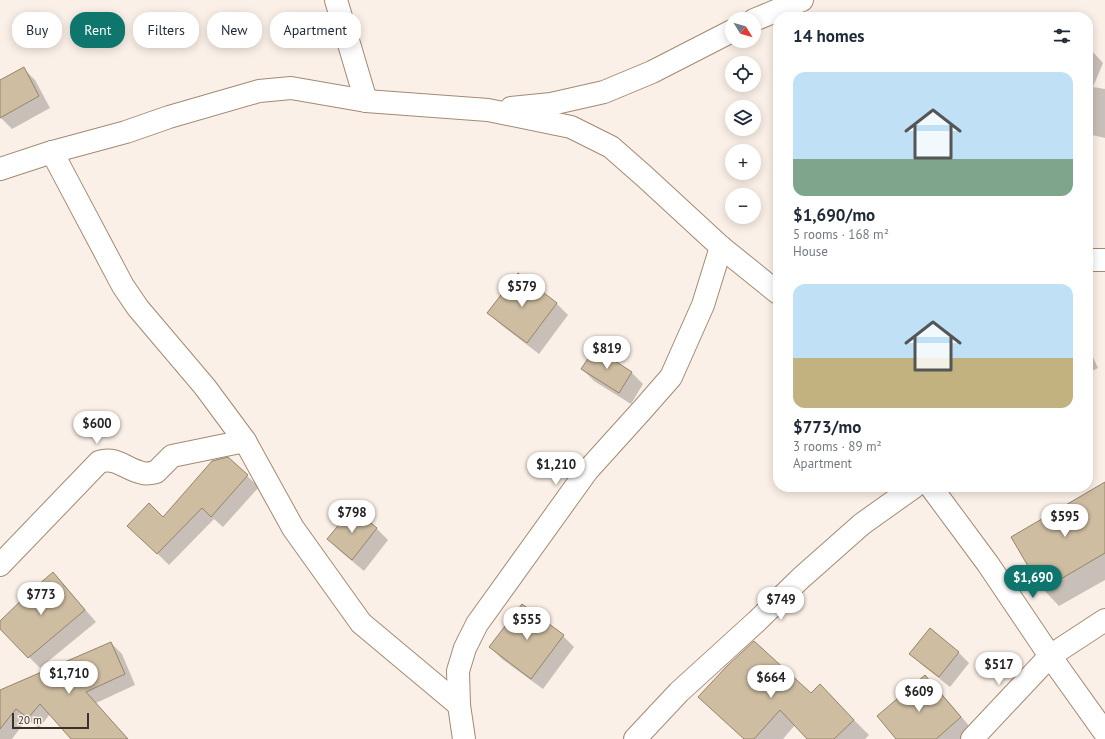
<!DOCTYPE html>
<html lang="en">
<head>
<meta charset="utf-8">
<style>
  :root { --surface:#fff; --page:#f6f6f7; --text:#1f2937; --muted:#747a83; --accent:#0f766e }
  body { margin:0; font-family:"PT Sans",sans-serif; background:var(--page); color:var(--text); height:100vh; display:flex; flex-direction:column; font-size:15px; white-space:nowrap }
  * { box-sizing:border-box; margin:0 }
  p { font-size:13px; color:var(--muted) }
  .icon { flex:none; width:22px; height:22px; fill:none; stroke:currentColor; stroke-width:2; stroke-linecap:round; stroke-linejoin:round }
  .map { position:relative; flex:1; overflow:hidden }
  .drawer { position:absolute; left:773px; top:12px; width:320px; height:480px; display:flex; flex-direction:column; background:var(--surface); border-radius:16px; box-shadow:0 2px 10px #0003 }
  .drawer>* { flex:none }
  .hud { position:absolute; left:12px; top:12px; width:380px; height:36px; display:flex; gap:8px }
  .needle { width:26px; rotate:127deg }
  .fabs { position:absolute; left:725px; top:12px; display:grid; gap:8px }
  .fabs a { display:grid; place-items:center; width:36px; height:36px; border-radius:50%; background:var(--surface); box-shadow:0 2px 10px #0003; font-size:20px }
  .scale { position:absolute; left:12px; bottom:10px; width:77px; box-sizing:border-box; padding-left:4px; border:2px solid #3b3128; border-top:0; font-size:11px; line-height:14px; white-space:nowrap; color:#3b3128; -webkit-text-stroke:3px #fbf0e7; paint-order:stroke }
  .price { position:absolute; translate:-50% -34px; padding:0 9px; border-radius:14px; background:#fff; color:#222; font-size:13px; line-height:26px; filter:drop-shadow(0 1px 2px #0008) }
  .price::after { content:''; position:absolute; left:50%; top:24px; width:12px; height:9px; margin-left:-6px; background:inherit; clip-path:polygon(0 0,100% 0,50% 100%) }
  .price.on { background:var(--accent); color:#fff }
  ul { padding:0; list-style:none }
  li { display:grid; align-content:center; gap:8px; height:212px; padding:0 20px }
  li span { display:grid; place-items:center; height:124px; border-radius:12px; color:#555 }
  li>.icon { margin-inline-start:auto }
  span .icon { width:72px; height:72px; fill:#fffc; stroke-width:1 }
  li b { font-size:17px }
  h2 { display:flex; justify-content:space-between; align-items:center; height:48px; padding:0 20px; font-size:17px }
  .tag { padding:0 14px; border-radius:16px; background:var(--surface); box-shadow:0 2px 10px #0003; font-size:14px; line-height:36px }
  .tag.on { background:var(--accent); color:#fff }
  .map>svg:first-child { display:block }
  .shadow { fill:#0003 }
  .building { fill:#cebda1; stroke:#948569 }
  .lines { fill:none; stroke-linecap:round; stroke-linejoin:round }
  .minor-casing { stroke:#a28a74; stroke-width:24 }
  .minor { stroke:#fff; stroke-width:22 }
</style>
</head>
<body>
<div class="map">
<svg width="1105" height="739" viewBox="0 0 1105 739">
  <rect width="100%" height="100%" fill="#fbf0e7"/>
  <g class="shadow">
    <polygon points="1088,50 1092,51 1103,63 1093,87 1105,89 1105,138 1092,135 1088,132"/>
    <polygon points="24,69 35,80 50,108 12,129 0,117 0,81"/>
    <polygon points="518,274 557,304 568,315 539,354 500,324 489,313"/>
    <polygon points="1088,346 1098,368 1088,373"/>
    <polygon points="595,349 632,373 643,384 631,404 594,381 582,369"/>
    <polygon points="247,476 259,487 223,527 214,519 169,565 129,526 163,518"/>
    <polygon points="1105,492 1105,580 1059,606 1043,589"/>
    <polygon points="353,509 377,529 388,540 364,571 340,551 328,539"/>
    <polygon points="64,585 96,622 40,668 0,628 0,622"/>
    <polygon points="930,630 959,653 969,663 950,687 921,664 911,654"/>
    <polygon points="563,636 574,647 543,689 502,659 490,647"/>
    <polygon points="111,643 122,654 135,685 96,703 128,739 72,739 50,714 39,728 27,719 12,739 0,739 0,691"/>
    <polygon points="925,676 941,693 977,735 972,739 898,739"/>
    <polygon points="811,695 835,701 869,735 865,739 809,739 795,725 783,739 744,739 699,697"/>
  </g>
  <g class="building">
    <polygon points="24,67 39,96 0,118 0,80"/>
    <polygon points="518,273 557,303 527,343 487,313"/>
    <polygon points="595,348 632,372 619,393 581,369"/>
    <polygon points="228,457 248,475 211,517 202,508 157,554 127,526 149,503 163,517 212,461"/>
    <polygon points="1105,482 1105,553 1042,590 1011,537"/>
    <polygon points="353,508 377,528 352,560 327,539"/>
    <polygon points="53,572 85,610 28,658 0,629 0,621 30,592"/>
    <polygon points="522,604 564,635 531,679 489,647"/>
    <polygon points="930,628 959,652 939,677 909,654"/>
    <polygon points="754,641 811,693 820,684 854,720 834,739 807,739 780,710 754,739 744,739 698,697 726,667"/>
    <polygon points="111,642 125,674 86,692 128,739 71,739 40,704 28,718 16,709 0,729 0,690"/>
    <polygon points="925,675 961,717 936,739 896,739 877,716"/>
  </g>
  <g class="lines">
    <g class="minor-casing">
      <g id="minor">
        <polyline points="336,0 366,101"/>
        <polyline points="754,20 802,0"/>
        <polyline points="511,108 551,104 604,92 652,72 732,31"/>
        <polyline points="52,152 123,286 138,308 205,387 245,441 293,528 361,623 459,705"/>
        <polyline points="0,169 52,152 126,132 169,117 259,91 291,88 366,101 488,110 571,127 611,147 644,176 721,247 778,293"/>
        <polyline points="1088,260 1105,260"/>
        <polyline points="931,487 988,564 1050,656 1105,733"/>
        <path d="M 0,565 L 99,462 C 117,456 126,470 143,473 C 146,474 152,473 156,472 L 172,456 L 245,441"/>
        <polyline points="464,739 459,705 458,671 465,648 477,624 587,471 643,409 671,377 703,305 721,247"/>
        <polyline points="635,739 679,692 757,621 801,578 862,524 914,487"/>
        <polyline points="972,739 1050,656 1105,620"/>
      </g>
    </g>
    <use href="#minor" class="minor"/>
  </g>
</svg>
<div class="fabs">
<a><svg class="needle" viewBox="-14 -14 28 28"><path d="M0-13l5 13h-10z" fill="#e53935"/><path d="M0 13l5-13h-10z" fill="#747a83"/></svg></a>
<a><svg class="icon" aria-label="locate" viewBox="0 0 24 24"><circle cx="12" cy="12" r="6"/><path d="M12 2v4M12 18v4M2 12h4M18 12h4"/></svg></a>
<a><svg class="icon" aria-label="layers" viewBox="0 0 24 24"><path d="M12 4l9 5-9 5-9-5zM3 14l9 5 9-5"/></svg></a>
<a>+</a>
<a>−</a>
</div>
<div class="scale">20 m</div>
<b class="price" style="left:522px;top:308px">$579</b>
<b class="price" style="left:607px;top:370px">$819</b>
<b class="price" style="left:97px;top:445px">$600</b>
<b class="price" style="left:556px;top:486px">$1,210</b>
<b class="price" style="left:352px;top:534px">$798</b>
<b class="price" style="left:1065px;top:538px">$595</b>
<b class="price on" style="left:1033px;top:599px">$1,690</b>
<b class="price" style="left:41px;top:616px">$773</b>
<b class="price" style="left:781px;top:621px">$749</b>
<b class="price" style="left:527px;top:641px">$555</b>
<b class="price" style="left:999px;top:686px">$517</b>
<b class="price" style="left:69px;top:695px">$1,710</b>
<b class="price" style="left:771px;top:699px">$664</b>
<b class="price" style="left:919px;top:713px">$609</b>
<div class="hud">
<a class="tag">Buy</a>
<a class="tag on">Rent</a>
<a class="tag">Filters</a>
<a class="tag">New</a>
<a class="tag">Apartment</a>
</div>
<section class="drawer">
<h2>14 homes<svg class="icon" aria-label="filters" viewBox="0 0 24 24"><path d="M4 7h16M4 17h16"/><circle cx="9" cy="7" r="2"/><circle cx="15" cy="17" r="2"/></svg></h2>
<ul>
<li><span style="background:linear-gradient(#bfe0f5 70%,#7fa58c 0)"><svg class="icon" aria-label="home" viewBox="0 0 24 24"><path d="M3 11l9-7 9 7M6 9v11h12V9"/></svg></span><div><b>$1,690/mo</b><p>5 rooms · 168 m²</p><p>House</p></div></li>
<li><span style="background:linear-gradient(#bfe0f5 60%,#c2b280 0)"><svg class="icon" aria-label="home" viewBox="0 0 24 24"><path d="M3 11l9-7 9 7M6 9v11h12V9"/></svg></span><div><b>$773/mo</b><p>3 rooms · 89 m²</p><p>Apartment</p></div></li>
</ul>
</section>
</div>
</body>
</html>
